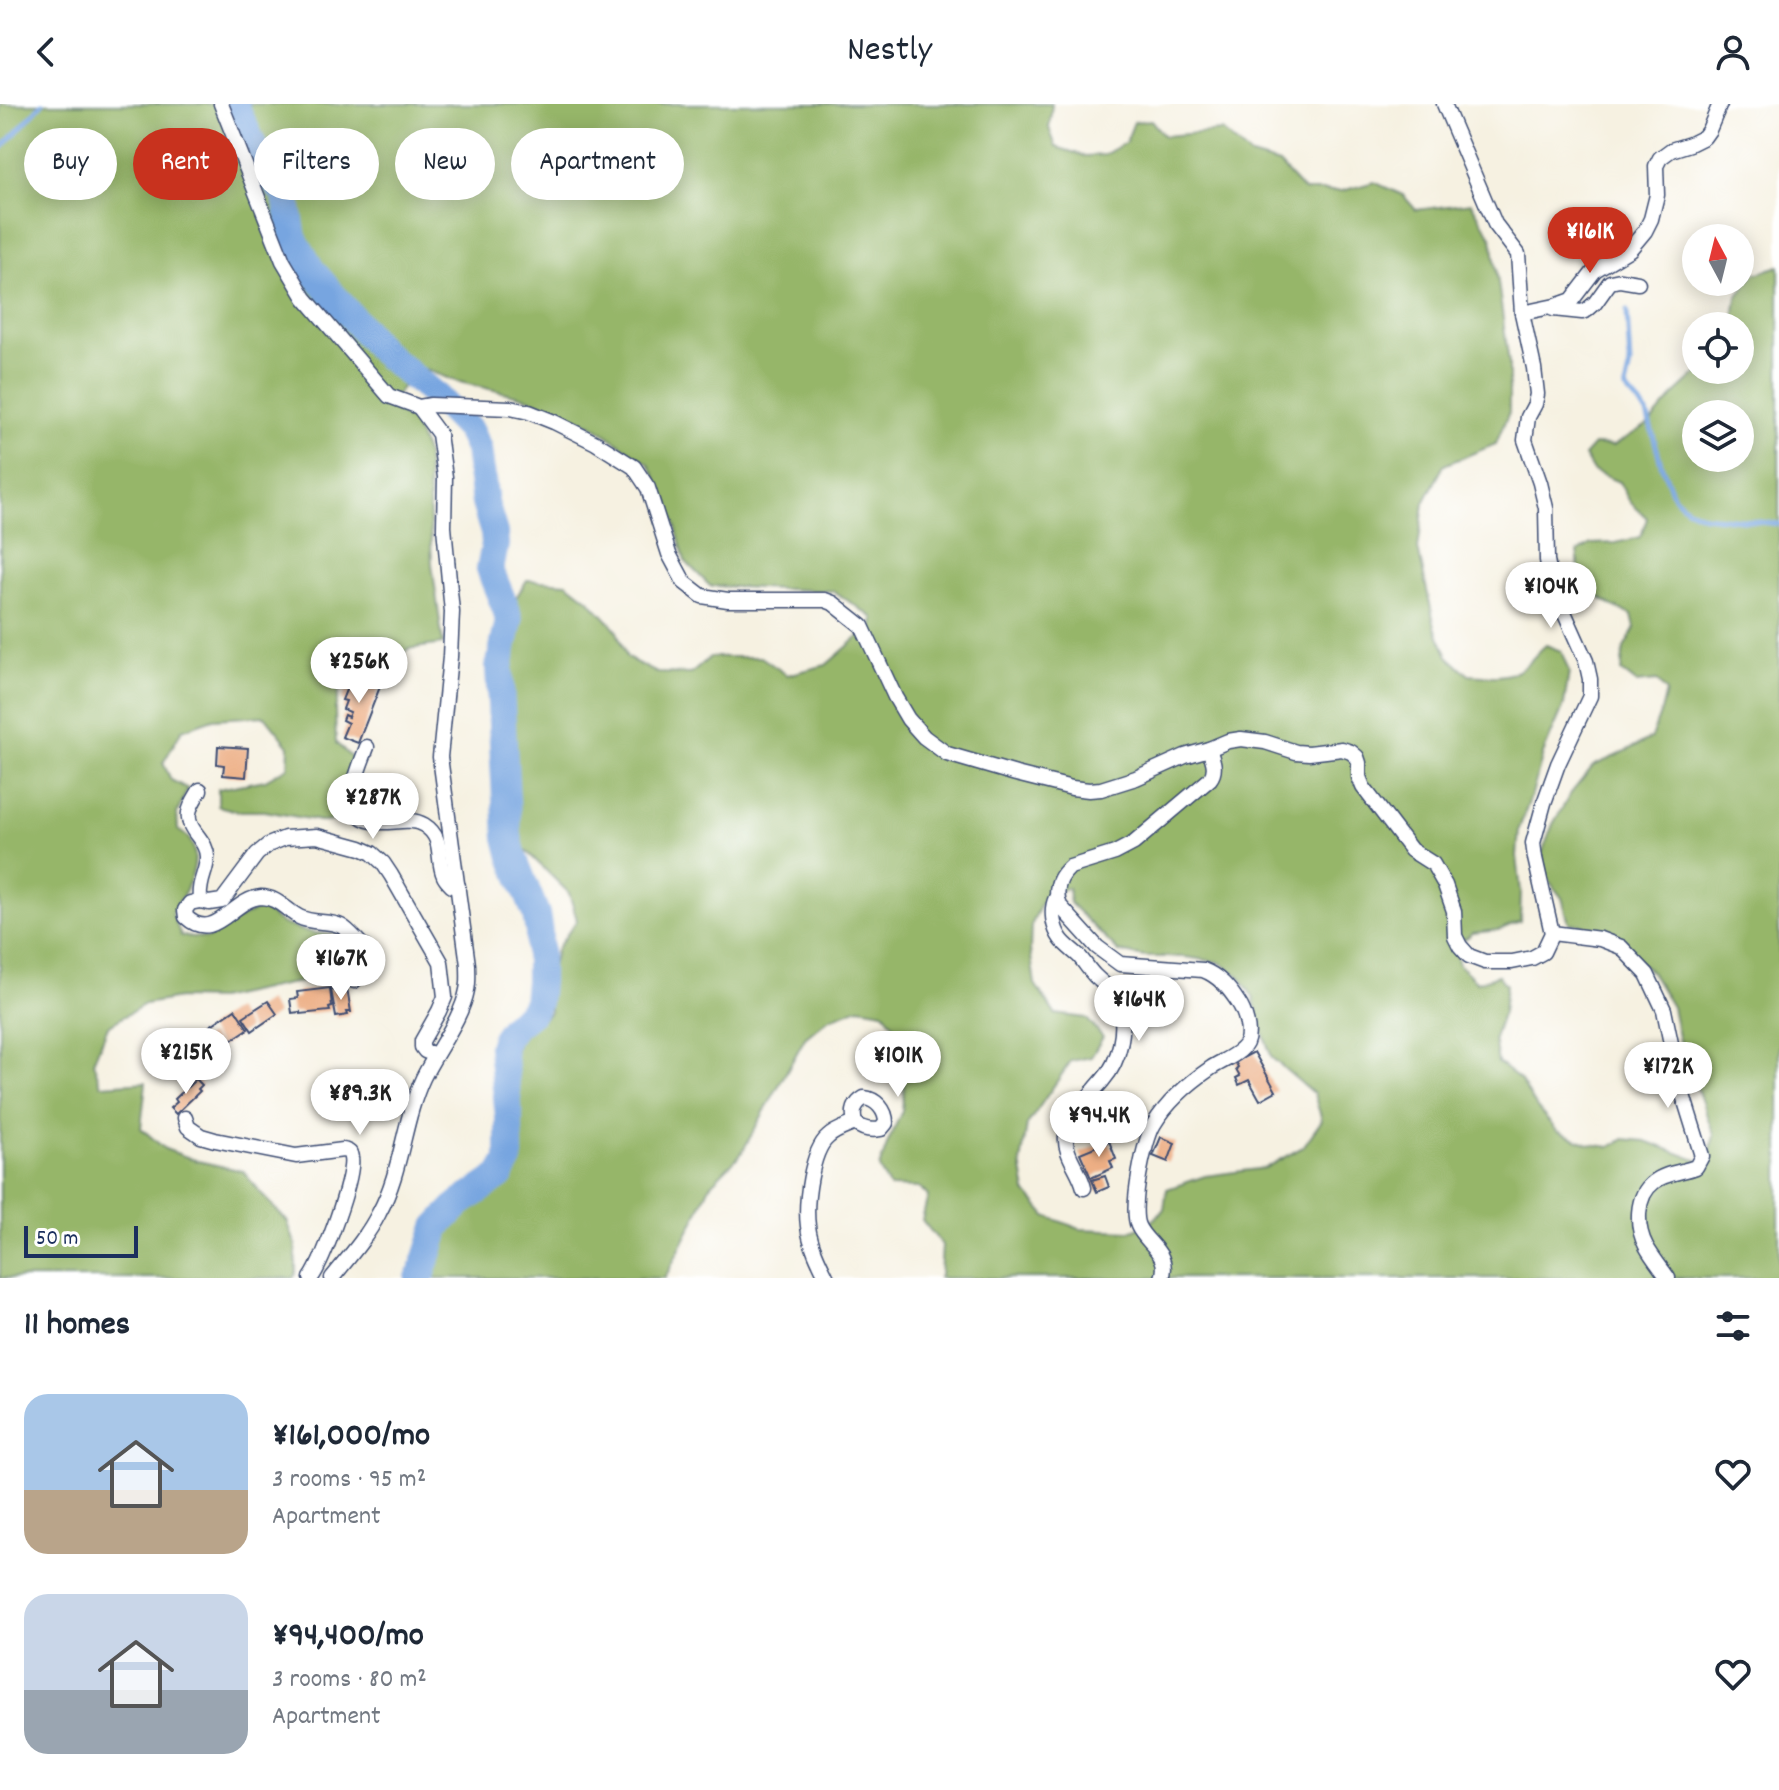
<!DOCTYPE html>
<html lang="en">
<head>
<meta charset="utf-8">
<style>
  :root { --surface:#fff; --page:#f6f6f7; --text:#1f2937; --muted:#747a83; --accent:#c8321e }
  body { margin:0; font-family:Dekko,sans-serif; background:var(--page); color:var(--text); height:100vh; display:flex; flex-direction:column; font-size:30px; white-space:nowrap }
  * { box-sizing:border-box; margin:0 }
  p { font-size:26px; color:var(--muted) }
  .icon { flex:none; width:44px; height:44px; fill:none; stroke:currentColor; stroke-width:2; stroke-linecap:round; stroke-linejoin:round }
  .map { position:relative; height:1174px; overflow:hidden }
  .drawer { display:flex; flex-direction:column; background:var(--surface); flex:1 }
  .drawer>* { flex:none }
  .hud { position:absolute; left:24px; top:24px; width:800px; height:72px; display:flex; gap:16px }
  .needle { width:52px; rotate:353deg }
  .tools { position:absolute; left:1682px; top:120px; display:grid; gap:16px }
  .tools a { display:grid; place-items:center; width:72px; height:72px; border-radius:50%; background:var(--surface); box-shadow:0 4px 20px #0003; font-size:40px }
  .scale { position:absolute; left:24px; bottom:20px; width:114px; box-sizing:border-box; padding-left:8px; border:4px solid #1b2f5e; border-top:0; font-size:22px; line-height:28px; white-space:nowrap; color:#1b2f5e; -webkit-text-stroke:6px #fff; paint-order:stroke }
  .price { position:absolute; translate:-50% -68px; padding:0 18px; border-radius:28px; background:#fff; color:#222; font-size:26px; line-height:52px; filter:drop-shadow(0 2px 4px #0008) }
  .price::after { content:''; position:absolute; left:50%; top:48px; width:24px; height:18px; margin-left:-12px; background:inherit; clip-path:polygon(0 0,100% 0,50% 100%) }
  .price.selected { background:var(--accent); color:#fff }
  ul { padding:0; list-style:none }
  li { display:flex; align-items:center; gap:24px; height:200px; padding:0 24px }
  li span { display:grid; place-items:center; flex:none; width:224px; height:160px; border-radius:24px; color:#555 }
  li>.icon { margin-inline-start:auto }
  span .icon { width:96px; height:96px; fill:#fffc; stroke-width:1 }
  li b { font-size:34px }
  h2 { display:flex; justify-content:space-between; align-items:center; height:96px; padding:0 24px; font-size:34px }
  .tag { padding:0 28px; border-radius:36px; background:var(--surface); box-shadow:0 4px 20px #0003; font-size:28px; line-height:72px }
  .tag.selected { background:var(--accent); color:#fff }
  header { display:flex; justify-content:space-between; align-items:center; height:104px; padding:0 24px; background:var(--surface); font-size:36px; font-weight:600 }
  .map>svg:first-child { display:block }
  .forest { fill:#96b669; stroke:#587264; stroke-width:2; fill-rule:evenodd }
  .lines { fill:none; stroke-linecap:round; stroke-linejoin:round }
  .stream { stroke:#77a5e0; stroke-width:5 }
  .river { stroke:#77a5e0; stroke-width:28 }
  .building { fill:#edaf85 }
  .street-casing { stroke:#3c4c72; stroke-width:17 }
  .street { stroke:#fff; stroke-width:14 }
</style>
</head>
<body>
<header><svg class="icon" aria-label="back" viewBox="0 0 24 24"><path d="M15 5l-7 7 7 7"/></svg>Nestly<svg class="icon" aria-label="person" viewBox="0 0 24 24"><circle cx="12" cy="8" r="4"/><path d="M4 21q1-7 8-7t8 7"/></svg></header>
<div class="map">
<svg width="1779" height="1174" viewBox="0 0 1779 1174">
  <rect width="100%" height="100%" fill="#fff"/>
  <filter id="ink" filterUnits="userSpaceOnUse"><feTurbulence type="fractalNoise" baseFrequency=".0125" numOctaves="2"/><feDisplacementMap in="SourceGraphic" scale="16" xChannelSelector="R" yChannelSelector="G"/><feConvolveMatrix kernelMatrix="1 2 1 2 8 2 1 2 1" color-interpolation-filters="sRGB"/></filter>
  <filter id="wash" filterUnits="userSpaceOnUse"><feTurbulence type="fractalNoise" baseFrequency=".006" numOctaves="4" result="noise"/><feDisplacementMap in="SourceGraphic" scale="32" xChannelSelector="R" yChannelSelector="G"/><feGaussianBlur stdDeviation="1.8" result="paint"/><feColorMatrix in="noise" values="0 0 0 0 0 0 0 0 0 0 0 0 0 0 0 0 0 1.4 0 .05"/><feComposite in="paint" operator="in"/></filter>
  <g filter="url(#wash)">
    <rect width="100%" height="100%" fill="#f6f1e1"/>
    <path class="forest" d="M 0,0 L 1052,0 L 1049,24 L 1056,43 L 1085,52 L 1104,51 L 1126,38 L 1134,18 L 1151,16 L 1164,32 L 1222,27 L 1251,52 L 1279,60 L 1304,87 L 1342,87 L 1374,78 L 1403,91 L 1416,106 L 1471,99 L 1492,134 L 1509,259 L 1509,308 L 1496,340 L 1444,361 L 1424,399 L 1418,445 L 1435,523 L 1448,552 L 1469,571 C 1486,572 1508,575 1522,564 C 1530,559 1537,548 1546,541 L 1561,547 L 1569,568 L 1564,601 L 1543,650 L 1533,687 L 1519,725 L 1517,752 L 1521,788 L 1520,817 L 1499,826 L 1473,829 L 1454,843 L 1459,861 L 1477,878 L 1498,871 L 1506,881 L 1503,908 L 1494,934 L 1498,959 L 1520,976 L 1537,1004 L 1557,1027 L 1589,1040 L 1610,1043 L 1623,1035 L 1646,1037 L 1707,1060 L 1714,1031 L 1678,933 L 1672,903 L 1651,868 L 1608,832 L 1583,821 L 1569,819 L 1562,794 L 1546,773 L 1542,749 L 1553,720 L 1571,689 L 1593,662 L 1620,650 L 1651,634 L 1661,607 L 1666,588 L 1657,577 L 1636,579 L 1621,567 L 1624,544 L 1635,524 L 1632,511 C 1619,506 1592,491 1584,480 C 1578,471 1578,458 1578,448 L 1591,440 L 1616,439 L 1641,433 L 1647,414 L 1630,398 L 1619,378 L 1593,367 L 1584,352 L 1594,341 L 1613,342 L 1650,319 L 1676,289 L 1701,266 L 1740,266 L 1740,222 L 1733,222 L 1737,193 L 1755,170 L 1779,162 L 1779,1174 L 939,1174 L 940,1171 L 942,1141 L 922,1116 L 928,1092 L 920,1084 L 889,1083 L 879,1064 L 888,1038 L 902,1007 L 905,969 L 897,925 L 883,907 L 859,903 L 828,915 L 805,934 L 741,1050 L 710,1081 L 695,1115 L 665,1174 L 432,1174 L 450,1125 L 472,1104 L 506,1079 L 514,1055 L 520,999 L 512,961 L 518,936 L 550,908 L 548,880 L 556,846 L 577,816 L 569,789 L 514,735 L 517,671 L 512,605 L 511,551 L 517,517 L 515,495 L 527,476 L 567,479 L 589,496 L 616,525 L 627,554 L 657,569 L 691,570 L 710,553 L 761,553 L 787,571 L 826,561 L 856,535 L 872,525 L 874,514 L 833,487 L 710,482 L 685,457 L 670,401 L 649,360 L 592,321 L 528,294 L 455,277 L 416,262 L 389,303 L 413,318 L 427,351 L 432,460 L 443,540 L 408,545 L 396,558 L 359,560 L 342,573 L 335,605 L 336,639 L 354,656 L 344,684 L 344,715 L 325,718 L 265,707 L 237,707 L 218,702 L 218,685 L 265,676 L 288,663 L 289,642 L 265,612 L 213,615 L 182,626 L 163,659 L 171,676 L 188,685 L 177,709 L 178,726 C 182,729 186,731 189,735 C 205,757 185,790 172,809 L 181,832 L 208,834 L 224,822 L 261,804 L 281,819 L 303,827 L 347,834 L 352,856 L 334,872 L 283,881 L 218,895 L 179,894 L 145,900 L 108,922 L 93,958 L 101,981 L 146,978 L 141,1024 L 165,1045 L 198,1057 L 243,1067 L 261,1090 L 287,1117 L 296,1142 L 296,1170 L 293,1174 L 0,1174 ZM 1696,310 L 1740,310 L 1740,354 L 1696,354 ZM 1068,784 L 1070,799 L 1119,848 L 1145,853 L 1185,853 L 1219,858 L 1239,872 L 1253,893 L 1260,921 L 1272,954 L 1314,990 L 1322,1016 L 1303,1043 L 1265,1064 L 1205,1072 L 1167,1085 L 1164,1105 L 1151,1118 L 1130,1127 L 1080,1125 L 1046,1112 L 1026,1088 L 1021,1059 L 1027,1021 L 1071,957 L 1091,953 L 1103,933 L 1086,914 L 1055,910 L 1035,880 L 1030,846 L 1031,822 L 1045,791 Z"/>
    <g class="lines">
      <g class="stream">
        <polyline points="0,46 42,0"/>
        <polyline points="1627,207 1630,261 1625,284 1647,309 1662,363 1674,393 1686,404 1704,412 1779,420"/>
      </g>
      <polyline class="river" points="234,0 263,63 286,92 293,134 312,167 380,246 437,293 469,326 478,345 485,399 494,429 495,440 490,466 506,505 509,517 499,563 508,733 513,753 536,810 539,829 539,878 537,898 531,909 513,923 505,934 502,943 509,1013 509,1056 500,1072 459,1100 437,1123 422,1169 419,1174"/>
    </g>
    <g id="blocks">
      <g class="building">
        <polygon points="366,570 379,575 378,579 381,580 358,639 342,633 348,619 342,616 344,611 348,613 350,608 343,605 346,597 342,596 348,581 352,582 357,571 364,574"/>
        <polygon points="218,642 248,644 246,673 223,671 224,661 217,660"/>
        <polygon points="330,884 332,903 329,904 330,907 300,910 300,908 292,909 290,895 298,894 297,888"/>
        <polygon points="347,884 351,908 347,908 348,911 336,913 331,886"/>
        <polygon points="268,897 277,910 252,927 243,913"/>
        <polygon points="235,905 248,925 221,943 207,924"/>
        <polygon points="209,931 220,944 190,967 180,954"/>
        <polygon points="1254,948 1276,987 1260,996 1249,976 1239,981 1236,974 1240,972 1236,965 1238,963 1235,958"/>
        <polygon points="196,975 202,981 198,985 200,987 176,1010 170,1004 177,998 175,995"/>
        <polygon points="1161,1033 1175,1039 1168,1058 1153,1052"/>
        <polygon points="1109,1037 1116,1055 1110,1057 1113,1064 1091,1074 1080,1049"/>
        <polygon points="1105,1072 1109,1083 1097,1088 1092,1076"/>
      </g>
    </g>
  </g>
  <g filter="url(#ink)">
    <use href="#blocks" fill-opacity="0" stroke="#3c4c72" stroke-width="2"/>
    <g class="lines">
      <g class="street-casing">
        <g id="street">
          <polyline points="221,0 283,157 305,194 389,292 419,303 431,301 510,304 529,308 554,318 596,339 634,363 648,384 669,450 684,478 702,492 728,496 825,496 833,499 862,522 895,593 908,615 924,633 947,650 1016,670 1072,684 1089,686 1101,685 1136,674 1185,652 1209,645 1228,637 1241,635 1265,638 1296,648 1309,649 1342,645 1351,648 1357,653 1359,659 1359,673 1363,683 1411,746 1433,760 1445,781 1454,807 1455,832 1460,842 1469,852 1485,858 1512,858 1532,854 1543,848 1552,829 1535,754 1533,739 1544,699 1558,660 1590,592 1590,575 1586,557 1551,479 1547,456 1546,404 1540,379 1525,336 1528,313 1535,300 1537,290 1534,264 1522,209 1518,150 1495,120 1444,0"/>
          <polyline points="1553,205 1582,208 1587,206 1595,199 1610,178 1620,176 1638,179"/>
          <polyline points="1522,209 1555,202 1572,196 1595,166 1630,145 1645,127 1651,115 1657,91 1656,62 1660,54 1671,46 1690,40 1704,33 1709,26 1720,0"/>
          <path d="M 367,643 C 358,668 334,716 380,718 C 394,719 411,713 424,721 C 445,734 436,755 444,772 C 445,775 450,780 452,782 L 458,782"/>
          <path d="M 200,686 C 196,693 190,701 189,709 C 186,727 208,736 207,754 C 206,771 198,777 200,797 L 209,799 L 222,797 L 257,750 L 268,741 L 285,734 L 317,732 L 361,744 L 372,749 L 383,759 L 391,771 L 441,858 L 445,893 L 439,907 L 422,937 L 422,943 L 425,947 L 435,951"/>
          <path d="M 1056,794 C 1050,806 1053,824 1061,835 C 1066,842 1074,847 1079,852 C 1085,859 1089,866 1095,872 C 1104,881 1115,887 1119,900 C 1127,924 1120,957 1103,976 C 1094,987 1083,997 1076,1010 C 1071,1017 1066,1023 1066,1032 C 1064,1051 1080,1066 1084,1084"/>
          <path d="M 200,797 L 190,799 L 185,806 L 186,813 C 215,840 232,795 261,793 C 277,793 286,806 299,813 C 312,820 329,816 341,822 C 349,826 357,837 364,843 C 365,857 362,866 354,877"/>
          <path d="M 1552,829 L 1600,835 L 1621,843 L 1647,870 L 1664,906 L 1679,978 L 1702,1052 L 1696,1063 C 1683,1068 1665,1069 1654,1078 C 1635,1092 1636,1123 1646,1142 C 1652,1153 1661,1164 1668,1174"/>
          <path d="M 864,994 C 876,995 886,1006 886,1019 L 881,1025 C 871,1027 863,1026 855,1019 C 852,1008 854,1000 864,994 Z"/>
          <path d="M 185,1014 L 188,1023 L 201,1032 L 215,1036 L 296,1052 L 343,1046 C 349,1048 350,1047 351,1054 C 355,1072 323,1158 311,1174"/>
          <path d="M 332,1174 C 349,1153 367,1133 379,1109 C 402,1067 403,1017 423,974 C 436,947 462,914 467,886 C 469,878 468,869 468,861 L 440,653 L 450,553 L 452,508 L 444,423 L 445,373 L 439,330 L 419,303"/>
          <path d="M 827,1174 C 819,1158 810,1140 808,1122 C 805,1100 811,1047 828,1033 C 835,1026 846,1023 855,1019"/>
          <path d="M 1162,1174 C 1171,1150 1146,1140 1138,1122 C 1130,1105 1144,1036 1154,1020 C 1168,997 1189,979 1211,964 C 1221,957 1240,951 1246,939 C 1251,928 1245,908 1238,898 C 1229,884 1219,872 1203,866 L 1120,860 L 1097,843 L 1060,802 C 1054,787 1058,774 1070,763 L 1115,749 L 1134,739 L 1210,675 C 1217,666 1213,656 1209,645"/>
        </g>
      </g>
      <use href="#street" class="street"/>
    </g>
  </g>
</svg>
<div class="tools">
<a><svg class="needle" viewBox="-14 -14 28 28"><path d="M0-13l5 13h-10z" fill="#e53935"/><path d="M0 13l5-13h-10z" fill="#747a83"/></svg></a>
<a><svg class="icon" aria-label="locate" viewBox="0 0 24 24"><circle cx="12" cy="12" r="6"/><path d="M12 2v4M12 18v4M2 12h4M18 12h4"/></svg></a>
<a><svg class="icon" aria-label="layers" viewBox="0 0 24 24"><path d="M12 4l9 5-9 5-9-5zM3 14l9 5 9-5"/></svg></a>
</div>
<div class="scale">50 m</div>
<b class="price selected" style="left:1590px;top:171px">¥161K</b>
<b class="price" style="left:1551px;top:526px">¥104K</b>
<b class="price" style="left:359px;top:601px">¥256K</b>
<b class="price" style="left:373px;top:737px">¥287K</b>
<b class="price" style="left:341px;top:898px">¥167K</b>
<b class="price" style="left:1139px;top:939px">¥164K</b>
<b class="price" style="left:186px;top:992px">¥215K</b>
<b class="price" style="left:898px;top:995px">¥101K</b>
<b class="price" style="left:1668px;top:1006px">¥172K</b>
<b class="price" style="left:360px;top:1033px">¥89.3K</b>
<b class="price" style="left:1099px;top:1055px">¥94.4K</b>
<div class="hud">
<a class="tag">Buy</a>
<a class="tag selected">Rent</a>
<a class="tag">Filters</a>
<a class="tag">New</a>
<a class="tag">Apartment</a>
</div>
</div>
<section class="drawer">
<h2>11 homes<svg class="icon" aria-label="filters" viewBox="0 0 24 24"><path d="M4 7h16M4 17h16"/><circle cx="9" cy="7" r="2"/><circle cx="15" cy="17" r="2"/></svg></h2>
<ul>
<li><span style="background:linear-gradient(#a9c7e8 60%,#b9a48a 0)"><svg class="icon" aria-label="home" viewBox="0 0 24 24"><path d="M3 11l9-7 9 7M6 9v11h12V9"/></svg></span><div><b>¥161,000/mo</b><p>3 rooms · 95 m²</p><p>Apartment</p></div><svg class="icon" aria-label="heart" viewBox="0 0 24 24"><path d="M12 20l-8-8c-3-5 5-10 8-4 3-6 11-1 8 4z"/></svg></li>
<li><span style="background:linear-gradient(#c9d6e8 60%,#9aa5b1 0)"><svg class="icon" aria-label="home" viewBox="0 0 24 24"><path d="M3 11l9-7 9 7M6 9v11h12V9"/></svg></span><div><b>¥94,400/mo</b><p>3 rooms · 80 m²</p><p>Apartment</p></div><svg class="icon" aria-label="heart" viewBox="0 0 24 24"><path d="M12 20l-8-8c-3-5 5-10 8-4 3-6 11-1 8 4z"/></svg></li>
</ul>
</section>
</body>
</html>
